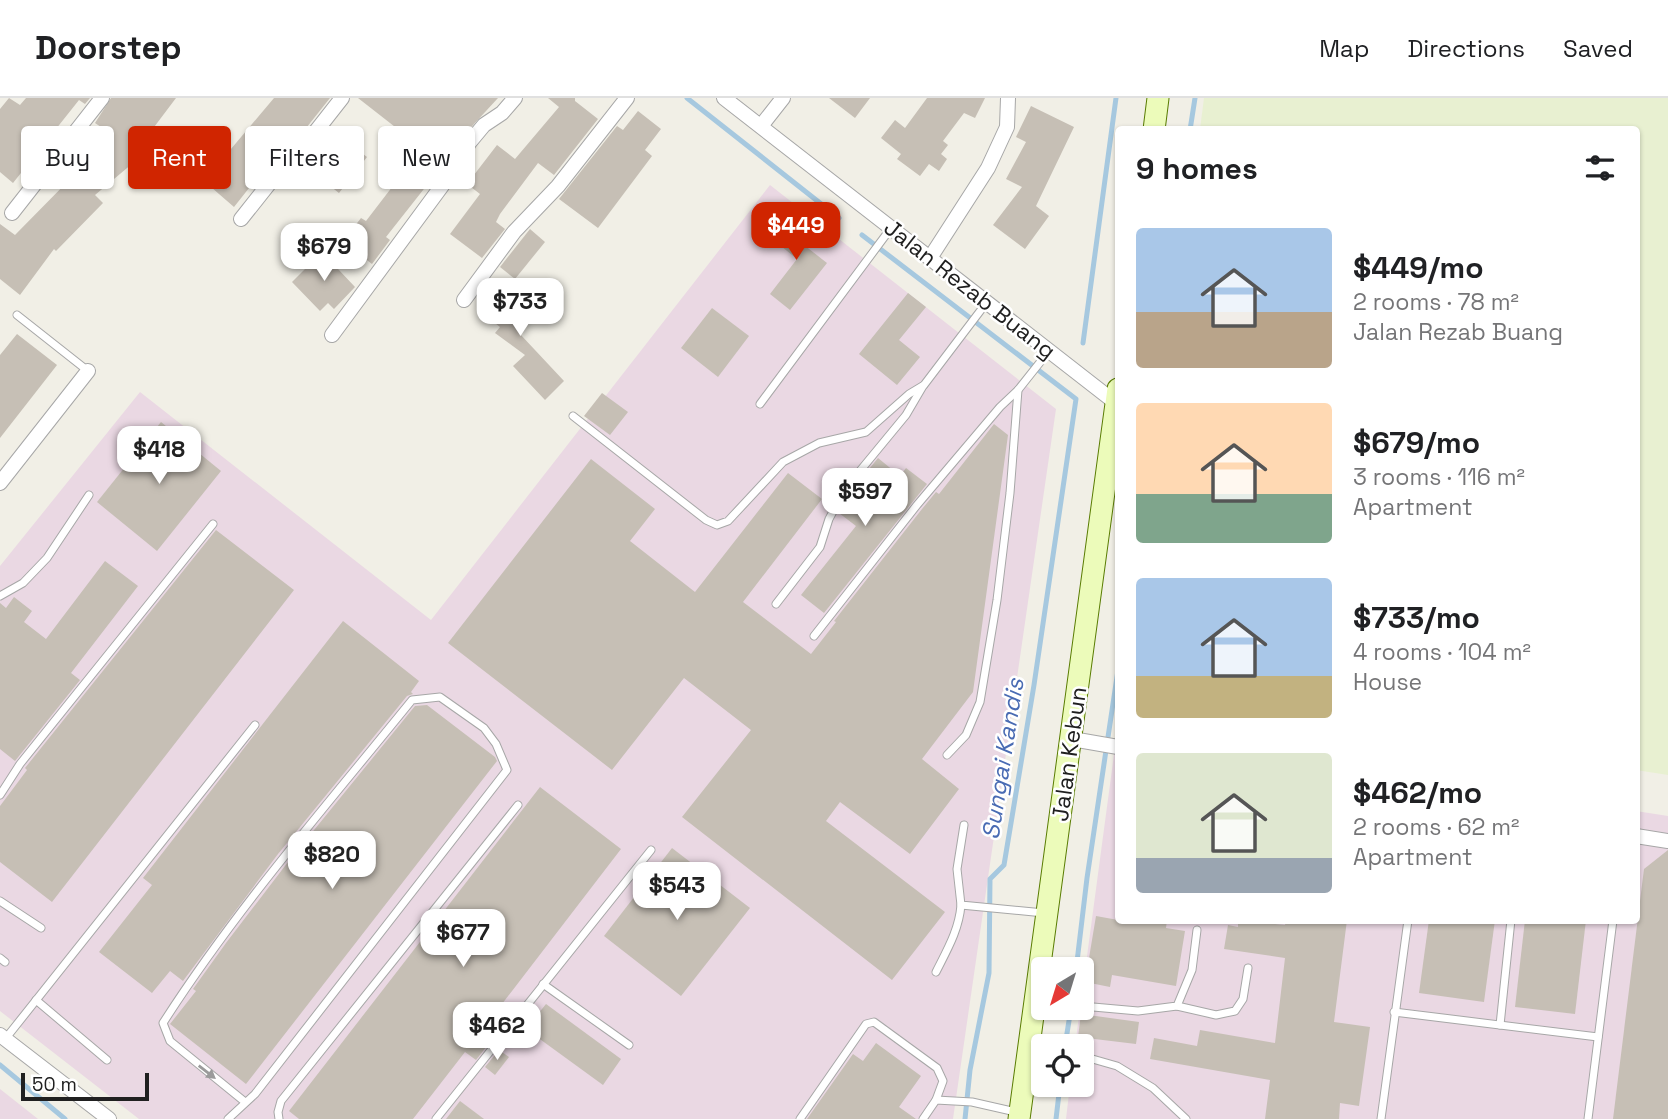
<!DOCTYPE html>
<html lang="en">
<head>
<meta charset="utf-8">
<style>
  :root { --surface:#fff; --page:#f2f2f2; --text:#202124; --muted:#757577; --line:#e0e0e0; --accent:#d02500 }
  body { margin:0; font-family:"Space Grotesk",sans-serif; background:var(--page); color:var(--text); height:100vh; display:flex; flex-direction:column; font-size:26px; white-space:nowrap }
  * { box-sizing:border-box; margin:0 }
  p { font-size:23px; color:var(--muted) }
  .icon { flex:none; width:38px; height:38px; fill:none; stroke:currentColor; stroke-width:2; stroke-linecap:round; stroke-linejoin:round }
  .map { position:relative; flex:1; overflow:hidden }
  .side { position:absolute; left:1115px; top:28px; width:525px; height:798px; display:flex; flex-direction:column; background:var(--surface); border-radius:7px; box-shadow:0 2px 5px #0004 }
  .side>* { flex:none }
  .banner { position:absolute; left:21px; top:28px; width:665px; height:63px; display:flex; gap:14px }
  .needle { width:46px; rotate:218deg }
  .tools { position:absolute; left:1031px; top:859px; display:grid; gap:14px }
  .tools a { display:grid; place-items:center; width:63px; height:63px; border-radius:7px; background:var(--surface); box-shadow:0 2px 5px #0004; font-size:35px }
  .scale { position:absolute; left:21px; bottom:18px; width:128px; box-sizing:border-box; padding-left:7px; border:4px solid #202020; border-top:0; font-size:19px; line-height:24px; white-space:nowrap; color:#202020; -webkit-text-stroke:5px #fff; paint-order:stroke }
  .price { position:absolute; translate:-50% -60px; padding:0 16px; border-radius:14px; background:#fff; color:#222; font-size:23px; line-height:46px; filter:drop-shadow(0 2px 4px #0008) }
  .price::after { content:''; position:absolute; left:50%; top:42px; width:21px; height:16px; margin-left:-10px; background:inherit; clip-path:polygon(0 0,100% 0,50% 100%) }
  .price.active { background:var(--accent); color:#fff }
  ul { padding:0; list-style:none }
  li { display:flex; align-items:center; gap:21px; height:175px; padding:0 21px }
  li span { display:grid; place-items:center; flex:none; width:196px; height:140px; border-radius:7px; color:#555 }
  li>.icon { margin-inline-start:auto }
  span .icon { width:84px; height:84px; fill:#fffc; stroke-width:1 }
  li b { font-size:30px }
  h2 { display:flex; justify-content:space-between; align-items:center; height:84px; padding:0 21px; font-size:30px }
  .tag { padding:0 24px; border-radius:7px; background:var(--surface); box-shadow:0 2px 5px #0004; font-size:24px; line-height:63px }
  .tag.active { background:var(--accent); color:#fff }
  header { display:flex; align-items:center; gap:42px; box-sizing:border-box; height:98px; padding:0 35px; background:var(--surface); border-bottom:2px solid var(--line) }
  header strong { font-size:33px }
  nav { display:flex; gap:38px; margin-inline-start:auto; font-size:24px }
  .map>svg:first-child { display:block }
  .industrial { fill:#ead8e3 }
  .farmland { fill:#e8f0d1 }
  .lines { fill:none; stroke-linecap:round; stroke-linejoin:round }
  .stream { stroke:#a6c8df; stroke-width:5 }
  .building { fill:#c6bfb5 }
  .lane-casing { stroke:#a7a7a7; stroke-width:9 }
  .street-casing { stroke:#a7a7a7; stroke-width:16 }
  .secondary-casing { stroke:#597c02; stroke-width:23 }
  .lane { stroke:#fff; stroke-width:7 }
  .street { stroke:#fff; stroke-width:14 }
  .secondary { stroke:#ecfbba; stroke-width:21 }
  .oneway { fill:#9b9b9b }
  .labels { text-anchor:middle; stroke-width:5; stroke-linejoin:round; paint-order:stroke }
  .street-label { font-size:23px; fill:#202020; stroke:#fff }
  .water-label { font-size:24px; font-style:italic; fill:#496bb3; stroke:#fff }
</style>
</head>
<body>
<header>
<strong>Doorstep</strong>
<nav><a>Map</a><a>Directions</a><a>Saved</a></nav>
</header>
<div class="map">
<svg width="1668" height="1021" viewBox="0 0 1668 1021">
  <rect width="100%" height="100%" fill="#f1efe6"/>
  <g class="industrial">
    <polygon points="770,87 1056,311 953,1021 139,1021 0,913 0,468 140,294 431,522"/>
    <polygon points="1117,634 1118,822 1636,822 1636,713 1668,718 1668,1021 1066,1021 1070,987 1082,987 1082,948 1075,948"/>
    <polygon points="0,991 38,1021 0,1021"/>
  </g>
  <polygon class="farmland" points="1204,0 1668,0 1668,677 1636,672 1636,32 1200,31"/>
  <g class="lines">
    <g class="stream">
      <polyline points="687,0 839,120"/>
      <polyline points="1190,32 1195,0"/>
      <polyline points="862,137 1076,301 1034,587 1004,767 990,781 989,875 970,972 965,1021"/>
      <polyline points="1083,245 1116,0"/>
      <polyline points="1076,872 1087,780 1118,572"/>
      <polyline points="1065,948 1071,910"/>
      <polyline points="0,967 65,1021"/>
      <polyline points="1056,1021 1060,987"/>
    </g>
  </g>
  <g class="building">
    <polygon points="9,0 20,7 26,0 90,0 85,6 79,2 13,85 0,74 0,11"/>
    <polygon points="111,0 176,0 130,61 133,65 95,97 103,105 56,153 54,151 20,197 0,181 0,126 15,137 77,74 66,61 74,51 101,29 95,25"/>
    <polygon points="274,0 330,0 295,44 284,52 255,87 253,85 234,109 204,83"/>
    <polygon points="358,0 498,0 462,39 454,54 429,89 427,87 386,139 390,142 372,166 359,156 364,151 347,138 361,120 366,123 422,50"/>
    <polygon points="548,0 575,0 575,3 598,21 554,77 538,65 500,116 496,124 505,131 482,160 450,136 480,96 467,86 497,47 515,61 559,9"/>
    <polygon points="829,0 870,0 855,20"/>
    <polygon points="927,0 985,0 975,20 964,15 943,43 948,47 941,56 947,61 939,73 929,66 920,78 897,61 901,56 881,40 895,22 905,30"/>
    <polygon points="1031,8 1074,29 1036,108 1049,118 1025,151 993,127 1022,89 1006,81 1026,44 1016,39"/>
    <polygon points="638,13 661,31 645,52 652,58 598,130 559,101 617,28 623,32"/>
    <polygon points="330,31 367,59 339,95 299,64 310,57"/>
    <polygon points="792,112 807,124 795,140 827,165 790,212 770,196 797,161 771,140"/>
    <polygon points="530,131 545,144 515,181 500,169"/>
    <polygon points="322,154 355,189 334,211 328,205 320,213 292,184"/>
    <polygon points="499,185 537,214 520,236 564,283 545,302 513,268 525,257 495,235 500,229 478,212"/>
    <polygon points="908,195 926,209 899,242 920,259 897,287 859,256"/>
    <polygon points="712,210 749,238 718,279 681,250"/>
    <polygon points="17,236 57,267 0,340 0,257"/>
    <polygon points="602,295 628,314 610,337 584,318"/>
    <polygon points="161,324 221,373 157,453 97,404"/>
    <polygon points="994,326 1008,337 973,594 922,661 959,691 910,756 840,704 826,723 945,814 892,882 682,719 751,632 684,580 612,672 448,545 591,361 655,411 630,443 695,494 788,375 822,401 743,504 811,556 836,524 834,523 922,411 936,394 939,396"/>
    <polygon points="878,360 900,378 906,370 927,386 824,515 801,497 856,428 839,415 849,396"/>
    <polygon points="216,432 294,492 52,804 0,764 0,708 27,672 25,670"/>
    <polygon points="105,463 138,488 71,575 80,582 15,663 0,651 0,505 6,510 14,499 32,513 24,524 46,541"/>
    <polygon points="343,523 419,583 411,594 413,596 407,598 278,756 183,883 170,873 152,895 99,854 152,787 143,780"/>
    <polygon points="427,607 495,659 497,663 246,986 170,926 196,893 193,891 226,845 288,764 415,608"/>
    <polygon points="540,689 621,751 479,936 490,944 476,962 465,954 413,1021 299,1021 289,1013"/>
    <polygon points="672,750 750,810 681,898 604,838"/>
    <polygon points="1668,752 1668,1021 1613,1021 1644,771"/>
    <polygon points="1096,818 1118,822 1167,822 1166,830 1185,833 1176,888 1112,877 1110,889 1085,884"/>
    <polygon points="1238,822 1285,827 1286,822 1347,822 1334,924 1370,929 1359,1008 1340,1005 1339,1021 1265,1021 1270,982 1150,961 1154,940 1197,948 1200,932 1275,945 1285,860 1224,851 1228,827 1238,829"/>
    <polygon points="1429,822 1495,822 1484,904 1419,895"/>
    <polygon points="1525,822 1586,822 1575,916 1515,909"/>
    <polygon points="546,906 621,961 603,987 526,931"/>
    <polygon points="1081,916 1139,924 1136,946 1078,939"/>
    <polygon points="876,945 921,978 899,1009 916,1021 807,1021 853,956 863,963"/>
    <polygon points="499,952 509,959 495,977 485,969"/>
    <polygon points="460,1003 484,1021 446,1021"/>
  </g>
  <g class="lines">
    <g class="lane-casing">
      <g id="lane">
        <polyline points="17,217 88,273"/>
        <polyline points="760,306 891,130"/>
        <polyline points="573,318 706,422 717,427 728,423 783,364 819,345 866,334 909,296 924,287 987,204"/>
        <polyline points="0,498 23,485 47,460 89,397"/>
        <polyline points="776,506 820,449 829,421 845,391 906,317 923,288"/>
        <polyline points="814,538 917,407 1000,309 1018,292"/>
        <polyline points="947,657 966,637 980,604 997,502 1010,395 1018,292 1049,253"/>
        <polyline points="0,697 20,666 213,426"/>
        <polyline points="964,727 957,771 961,807 1044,815"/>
        <polyline points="0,803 41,830"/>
        <polyline points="0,860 5,864"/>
        <path d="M 936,874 C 947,852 959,832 961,807"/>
        <polyline points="543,886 629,947"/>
        <polyline points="36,902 107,962"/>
        <polyline points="1082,908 1138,913 1177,908 1192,872 1197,832"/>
        <polyline points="1177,908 1216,917 1235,913 1243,901 1248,870"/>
        <polyline points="1394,914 1598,939"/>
        <polyline points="1500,927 1511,822"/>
        <polyline points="6,940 255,627"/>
        <polyline points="1082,958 1117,968 1153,990 1186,1021"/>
        <path d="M 228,1021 L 255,996 L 507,672 L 496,646 L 484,630 L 440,599 L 412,602 C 327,707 236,811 163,925 L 170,943 L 245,1004"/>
        <polyline points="279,1021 278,1014 281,1003 518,707"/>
        <polyline points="436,1021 651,752"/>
        <polyline points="800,1021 866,926 874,924 937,970 943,983 936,1002"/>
        <polyline points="923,1021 936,1002 972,1004 1016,1014"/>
        <polyline points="1381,1021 1408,822"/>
        <polyline points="1588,1021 1613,822"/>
      </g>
    </g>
    <g class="street-casing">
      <g id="street">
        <polyline points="724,0 1116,305"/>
        <polyline points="761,28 783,0"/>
        <polyline points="12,115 102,0"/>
        <polyline points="241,121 291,58 302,51 342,0"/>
        <polyline points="930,160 988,70 1007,29 1008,0"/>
        <polyline points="464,202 514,134 558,88 627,0"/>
        <polyline points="332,237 444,85 462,59 469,45 484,27 502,15 515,0"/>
        <polyline points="0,385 88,273"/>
        <polyline points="1072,641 1118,649"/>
        <polyline points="1636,738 1668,743"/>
        <polyline points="0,937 109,1021"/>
      </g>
    </g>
    <g class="secondary-casing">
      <g id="secondary">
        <polyline points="1154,32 1158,0"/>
        <polyline points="1019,1021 1118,291"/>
      </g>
    </g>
    <use href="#lane" class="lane"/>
    <use href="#street" class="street"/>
    <use href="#secondary" class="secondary"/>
  </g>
  <defs><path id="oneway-solid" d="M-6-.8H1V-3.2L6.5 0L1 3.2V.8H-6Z" transform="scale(1.75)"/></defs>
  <use class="oneway" href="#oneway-solid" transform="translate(207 974) rotate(38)"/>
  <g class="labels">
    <g class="street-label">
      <text transform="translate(970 191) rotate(38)" y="8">Jalan Rezab Buang</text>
      <text transform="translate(1069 656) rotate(-82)" y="8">Jalan Kebun</text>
    </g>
    <g class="water-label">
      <text transform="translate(1003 661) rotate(-81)" y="8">Sungai Kandis</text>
    </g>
  </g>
</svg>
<div class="tools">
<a><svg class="needle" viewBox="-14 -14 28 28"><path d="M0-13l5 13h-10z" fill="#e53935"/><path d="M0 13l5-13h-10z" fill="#757577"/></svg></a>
<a><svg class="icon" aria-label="locate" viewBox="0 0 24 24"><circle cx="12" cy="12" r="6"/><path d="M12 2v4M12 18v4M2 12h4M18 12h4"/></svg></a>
</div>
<div class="scale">50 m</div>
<b class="price active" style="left:796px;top:164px">$449</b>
<b class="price" style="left:324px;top:185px">$679</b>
<b class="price" style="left:520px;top:240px">$733</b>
<b class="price" style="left:159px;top:388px">$418</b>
<b class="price" style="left:865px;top:430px">$597</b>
<b class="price" style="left:332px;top:793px">$820</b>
<b class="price" style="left:677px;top:824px">$543</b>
<b class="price" style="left:463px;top:871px">$677</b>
<b class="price" style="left:497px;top:964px">$462</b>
<div class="banner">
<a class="tag">Buy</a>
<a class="tag active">Rent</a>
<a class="tag">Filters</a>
<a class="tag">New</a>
</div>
<section class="side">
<h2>9 homes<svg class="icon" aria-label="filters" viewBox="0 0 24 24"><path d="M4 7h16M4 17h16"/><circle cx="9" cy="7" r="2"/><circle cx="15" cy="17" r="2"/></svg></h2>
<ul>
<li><span style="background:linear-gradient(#a9c7e8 60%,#b9a48a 0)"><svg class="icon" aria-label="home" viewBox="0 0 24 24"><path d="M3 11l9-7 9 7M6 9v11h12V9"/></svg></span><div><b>$449/mo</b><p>2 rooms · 78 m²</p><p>Jalan Rezab Buang</p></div></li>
<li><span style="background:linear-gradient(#ffd9b3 65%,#7fa58c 0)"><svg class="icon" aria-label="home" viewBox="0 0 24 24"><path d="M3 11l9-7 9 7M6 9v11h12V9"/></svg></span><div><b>$679/mo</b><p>3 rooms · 116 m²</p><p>Apartment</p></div></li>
<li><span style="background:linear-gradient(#a9c7e8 70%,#c2b280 0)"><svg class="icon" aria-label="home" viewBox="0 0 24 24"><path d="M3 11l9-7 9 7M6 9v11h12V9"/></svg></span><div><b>$733/mo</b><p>4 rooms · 104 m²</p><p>House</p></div></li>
<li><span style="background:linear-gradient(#dfe7d0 75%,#9aa5b1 0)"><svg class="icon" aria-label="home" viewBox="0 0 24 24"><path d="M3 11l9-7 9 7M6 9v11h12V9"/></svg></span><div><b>$462/mo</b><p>2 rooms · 62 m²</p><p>Apartment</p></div></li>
</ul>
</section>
</div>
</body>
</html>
